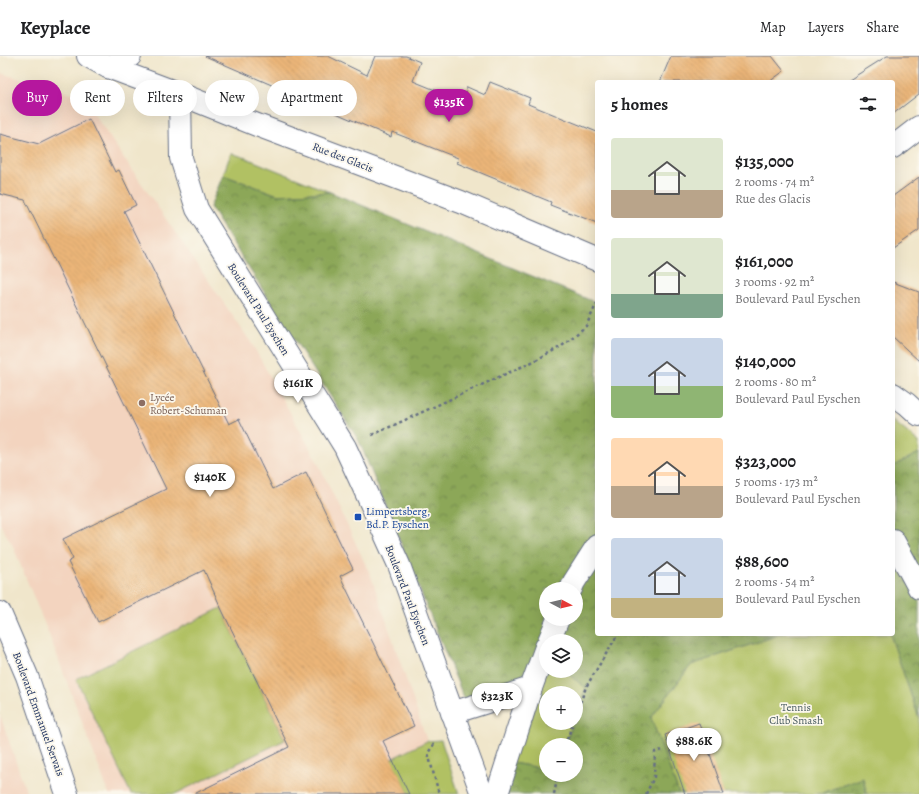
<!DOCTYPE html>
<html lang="en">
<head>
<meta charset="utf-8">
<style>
  :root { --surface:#fff; --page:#f6f6f6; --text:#202124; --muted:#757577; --line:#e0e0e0; --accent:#b5179e }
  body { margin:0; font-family:Alegreya,serif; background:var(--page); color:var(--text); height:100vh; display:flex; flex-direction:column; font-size:15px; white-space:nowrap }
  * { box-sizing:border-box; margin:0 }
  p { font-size:13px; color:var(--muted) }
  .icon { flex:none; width:22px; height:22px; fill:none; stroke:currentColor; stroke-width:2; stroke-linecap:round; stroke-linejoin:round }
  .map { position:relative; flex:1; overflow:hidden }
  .sheet { position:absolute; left:595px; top:24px; width:300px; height:556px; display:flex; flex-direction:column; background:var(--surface); border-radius:4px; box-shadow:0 4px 16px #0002 }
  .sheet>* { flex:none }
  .top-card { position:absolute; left:12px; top:24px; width:380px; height:36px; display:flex; gap:8px }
  .needle { width:26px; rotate:97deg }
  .controls { position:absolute; left:539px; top:526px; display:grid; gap:8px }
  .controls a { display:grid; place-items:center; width:44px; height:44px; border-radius:50%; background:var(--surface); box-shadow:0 4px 16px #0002; font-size:20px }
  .price { position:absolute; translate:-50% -34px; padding:0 9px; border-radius:14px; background:#fff; color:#222; font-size:13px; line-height:26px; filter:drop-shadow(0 1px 2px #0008) }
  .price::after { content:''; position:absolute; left:50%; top:24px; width:12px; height:9px; margin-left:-6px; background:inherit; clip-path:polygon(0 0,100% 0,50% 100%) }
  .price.active { background:var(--accent); color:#fff }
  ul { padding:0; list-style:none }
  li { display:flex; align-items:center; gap:12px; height:100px; padding:0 16px }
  li span { display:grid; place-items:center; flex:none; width:112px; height:80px; border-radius:4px; color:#555 }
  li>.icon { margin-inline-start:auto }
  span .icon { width:48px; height:48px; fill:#fffc; stroke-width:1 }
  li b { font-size:17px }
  h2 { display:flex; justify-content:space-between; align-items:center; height:48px; padding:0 16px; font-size:17px }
  .tag { padding:0 14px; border-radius:18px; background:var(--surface); box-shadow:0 4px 16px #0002; font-size:14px; line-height:36px }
  .tag.active { background:var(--accent); color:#fff }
  header { display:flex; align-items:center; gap:24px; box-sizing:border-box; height:56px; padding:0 20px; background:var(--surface); border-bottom:1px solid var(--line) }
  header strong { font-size:19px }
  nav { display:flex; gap:22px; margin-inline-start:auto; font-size:14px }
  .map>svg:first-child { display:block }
  .built { fill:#f3d4bf }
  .green { fill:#b1c163; stroke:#667860 }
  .forest { fill:url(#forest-crowns); stroke:#546b5c; fill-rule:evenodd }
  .building { fill:url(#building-back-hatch) }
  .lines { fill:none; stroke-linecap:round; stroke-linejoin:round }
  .minor-casing { stroke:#666f84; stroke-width:24 }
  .secondary-casing { stroke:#666f84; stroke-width:24 }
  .primary-casing { stroke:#666f84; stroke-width:24 }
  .path { stroke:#666f84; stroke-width:2.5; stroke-dasharray:3 3; stroke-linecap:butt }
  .minor { stroke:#fff; stroke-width:22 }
  .secondary { stroke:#fff; stroke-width:22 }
  .primary { stroke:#fff; stroke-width:22 }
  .education-dot { fill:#8d6e63; stroke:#fbf7ec; stroke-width:1.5 }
  .transit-dot { fill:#1a4fb4; stroke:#fbf7ec; stroke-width:1.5 }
  .labels { text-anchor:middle; stroke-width:3.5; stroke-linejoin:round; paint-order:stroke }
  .street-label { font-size:11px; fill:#1b2f5e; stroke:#fbf7ec }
  .education-label { font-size:11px; fill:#785e54; stroke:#fbf7ec; text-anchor:start }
  .transit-label { font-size:11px; fill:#164399; stroke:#fbf7ec; text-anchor:start }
  .park-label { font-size:11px; fill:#485b60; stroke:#fbf7ec }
</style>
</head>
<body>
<header>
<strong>Keyplace</strong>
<nav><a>Map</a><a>Layers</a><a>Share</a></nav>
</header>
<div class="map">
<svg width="919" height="738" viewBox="0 0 919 738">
  <defs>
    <pattern id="forest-crowns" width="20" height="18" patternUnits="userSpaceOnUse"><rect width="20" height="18" fill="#8ca759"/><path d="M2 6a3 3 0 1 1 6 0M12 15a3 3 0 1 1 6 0" fill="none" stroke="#72884d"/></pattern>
    <pattern id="building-back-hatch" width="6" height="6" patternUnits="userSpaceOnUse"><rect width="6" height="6" fill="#ebb578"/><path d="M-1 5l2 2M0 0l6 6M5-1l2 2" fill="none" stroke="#c99c6a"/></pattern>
  </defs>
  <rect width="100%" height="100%" fill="#fbf7ec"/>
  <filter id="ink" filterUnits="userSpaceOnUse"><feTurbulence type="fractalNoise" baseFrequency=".025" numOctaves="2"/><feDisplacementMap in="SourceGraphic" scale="8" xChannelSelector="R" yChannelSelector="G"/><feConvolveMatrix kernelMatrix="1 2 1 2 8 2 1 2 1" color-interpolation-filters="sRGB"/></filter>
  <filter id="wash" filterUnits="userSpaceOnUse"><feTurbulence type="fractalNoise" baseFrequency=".012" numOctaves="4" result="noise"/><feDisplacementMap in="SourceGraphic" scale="16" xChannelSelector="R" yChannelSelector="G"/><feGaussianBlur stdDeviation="0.9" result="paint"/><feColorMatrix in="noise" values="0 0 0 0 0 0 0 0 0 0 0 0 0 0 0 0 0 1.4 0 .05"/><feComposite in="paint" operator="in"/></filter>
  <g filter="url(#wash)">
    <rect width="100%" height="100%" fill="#f0e6cb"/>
    <g class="built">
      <polygon points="0,17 82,41 252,288 317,405 371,520 427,685 391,703 409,738 109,738 52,586 12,488 0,468"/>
      <polygon points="0,659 27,738 0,738"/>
    </g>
    <g class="green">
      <polygon points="231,97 246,102 330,136 278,139 223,119"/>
      <polygon points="893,365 919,386 919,397 893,410"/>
      <polygon points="221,552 285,684 175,738 131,738 76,623"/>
      <polygon points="781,578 890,578 919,662 919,738 867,738 862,723 818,738 679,738 651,662 691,609"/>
      <polygon points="546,615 564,615 586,631 576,658 576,637 546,637 546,667 573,667 565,689 546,689 546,713 507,706"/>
      <polygon points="441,684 459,738 409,738 391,703 427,685"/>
    </g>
    <g class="forest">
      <path d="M 223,119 L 278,139 L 330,136 L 597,247 L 597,578 L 781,578 L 691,609 L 651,662 L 679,738 L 497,738 L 507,706 L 546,713 L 546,719 L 576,719 L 576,689 L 565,689 L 573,667 L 576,667 L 576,658 L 586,632 L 564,615 L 576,615 L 576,585 L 546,585 L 531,632 L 468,652 L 359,385 L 210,151 ZM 546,533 L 576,533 L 576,563 L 546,563 Z"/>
      <polygon points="919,397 919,662 890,578 893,578 893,410"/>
      <polygon points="863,722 867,738 818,738"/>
    </g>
    <g id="blocks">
      <g class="building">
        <polygon points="205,0 328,0 367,19 375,0 406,0 420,6 413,25 462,45 467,31 485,39 490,26 530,42 528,48 597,76 597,167 550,149 551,146 457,107 458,102 392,76 391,81"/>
        <polygon points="671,0 772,0 784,15 769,26 660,26"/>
        <polygon points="887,0 919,0 919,38 893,58 893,26 846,26"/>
        <polygon points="89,63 115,116 119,114 136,149 124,155 229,368 239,363 273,433 306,416 353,513 340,520 414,670 383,685 409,738 194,738 289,691 221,552 204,514 98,566 68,506 73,503 63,483 166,433 25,144 0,138 0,78 39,88"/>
        <polygon points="919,121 919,174 893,192 893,140"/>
        <polygon points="893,226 919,236 919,305 893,281"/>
        <polygon points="699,667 724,738 685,738 665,679"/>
      </g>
    </g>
  </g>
  <g filter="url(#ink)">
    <use href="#blocks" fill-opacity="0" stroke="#666f84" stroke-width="1"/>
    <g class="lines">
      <g class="minor-casing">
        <g id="minor">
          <polyline points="180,38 181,102 197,153 345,391 374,454 399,509 482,738"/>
          <polyline points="893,91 919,71"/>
          <polyline points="893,484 919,532"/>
          <polyline points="571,533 574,526 597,490"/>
          <polyline points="0,557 27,620 67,738"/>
          <polyline points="549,585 558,563"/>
          <polyline points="452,657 531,632"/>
          <polyline points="497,738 531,632 546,591"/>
        </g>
      </g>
      <g class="secondary-casing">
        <polyline id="secondary" points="108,11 130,0"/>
      </g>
      <g class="primary-casing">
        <g id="primary">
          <polyline points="88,0 108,11 180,38 257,69 461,146 597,204"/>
          <polyline points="893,338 907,348 919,359"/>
        </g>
      </g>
      <g class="path">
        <polyline points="372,379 532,306 562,290 586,270 597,247"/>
        <polyline points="576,658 586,631 618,578"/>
        <polyline points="434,688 428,697 439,738"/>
        <polyline points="565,689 573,667"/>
        <polyline points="554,738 558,719"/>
        <polyline points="646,738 654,721 655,696 663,694"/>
      </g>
      <use href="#minor" class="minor"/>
      <use href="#secondary" class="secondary"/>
      <use href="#primary" class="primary"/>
    </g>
  </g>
  <circle class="education-dot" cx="142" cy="347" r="4"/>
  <rect class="transit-dot" x="354" y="457" width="8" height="8" rx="2"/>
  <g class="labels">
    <g class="street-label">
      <text transform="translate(343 101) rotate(21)" y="4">Rue des Glacis</text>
      <text transform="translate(259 253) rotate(58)" y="4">Boulevard Paul Eyschen</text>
      <text transform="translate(408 539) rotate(69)" y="4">Boulevard Paul Eyschen</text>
      <text transform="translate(39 658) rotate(70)" y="4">Boulevard Emmanuel Servais</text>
    </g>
    <g class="education-label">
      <text x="150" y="345">Lycée<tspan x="150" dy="13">Robert-Schuman</tspan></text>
    </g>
    <g class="transit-label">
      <text x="366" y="459">Limpertsberg,<tspan x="366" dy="13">Bd.P. Eyschen</tspan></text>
    </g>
    <g class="park-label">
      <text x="796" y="655">Tennis<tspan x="796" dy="13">Club Smash</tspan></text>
    </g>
  </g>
</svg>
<div class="controls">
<a><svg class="needle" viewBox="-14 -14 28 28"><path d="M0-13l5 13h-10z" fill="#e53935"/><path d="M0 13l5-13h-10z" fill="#757577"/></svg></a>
<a><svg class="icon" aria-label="layers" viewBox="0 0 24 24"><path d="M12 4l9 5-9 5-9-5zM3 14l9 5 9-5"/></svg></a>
<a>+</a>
<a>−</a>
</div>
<b class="price active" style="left:449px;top:67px">$135K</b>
<b class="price" style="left:298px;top:348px">$161K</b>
<b class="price" style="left:210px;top:442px">$140K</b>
<b class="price" style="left:497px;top:661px">$323K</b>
<b class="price" style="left:694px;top:706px">$88.6K</b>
<div class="top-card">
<a class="tag active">Buy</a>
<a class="tag">Rent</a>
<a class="tag">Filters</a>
<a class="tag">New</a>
<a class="tag">Apartment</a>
</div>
<section class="sheet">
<h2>5 homes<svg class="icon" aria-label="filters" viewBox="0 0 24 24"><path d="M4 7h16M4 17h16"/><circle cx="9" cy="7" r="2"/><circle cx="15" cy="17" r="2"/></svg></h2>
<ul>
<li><span style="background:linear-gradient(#dfe7d0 65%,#b9a48a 0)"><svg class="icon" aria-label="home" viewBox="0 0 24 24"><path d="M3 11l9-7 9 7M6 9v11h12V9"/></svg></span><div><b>$135,000</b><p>2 rooms · 74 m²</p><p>Rue des Glacis</p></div></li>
<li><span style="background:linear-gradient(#dfe7d0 70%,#7fa58c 0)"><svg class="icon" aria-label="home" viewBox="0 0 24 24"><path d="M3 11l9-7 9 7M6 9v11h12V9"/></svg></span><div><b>$161,000</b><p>3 rooms · 92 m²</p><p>Boulevard Paul Eyschen</p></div></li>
<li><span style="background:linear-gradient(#c9d6e8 60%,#8fb573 0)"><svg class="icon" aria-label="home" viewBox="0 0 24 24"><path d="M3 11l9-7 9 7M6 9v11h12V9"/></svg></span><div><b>$140,000</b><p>2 rooms · 80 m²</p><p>Boulevard Paul Eyschen</p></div></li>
<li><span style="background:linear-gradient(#ffd9b3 60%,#b9a48a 0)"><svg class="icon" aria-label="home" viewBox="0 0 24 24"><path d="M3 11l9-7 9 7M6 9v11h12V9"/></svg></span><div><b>$323,000</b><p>5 rooms · 173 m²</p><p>Boulevard Paul Eyschen</p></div></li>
<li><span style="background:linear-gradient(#c9d6e8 75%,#c2b280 0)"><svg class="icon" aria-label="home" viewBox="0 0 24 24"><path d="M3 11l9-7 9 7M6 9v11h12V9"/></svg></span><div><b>$88,600</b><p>2 rooms · 54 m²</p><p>Boulevard Paul Eyschen</p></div></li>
</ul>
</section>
</div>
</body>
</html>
